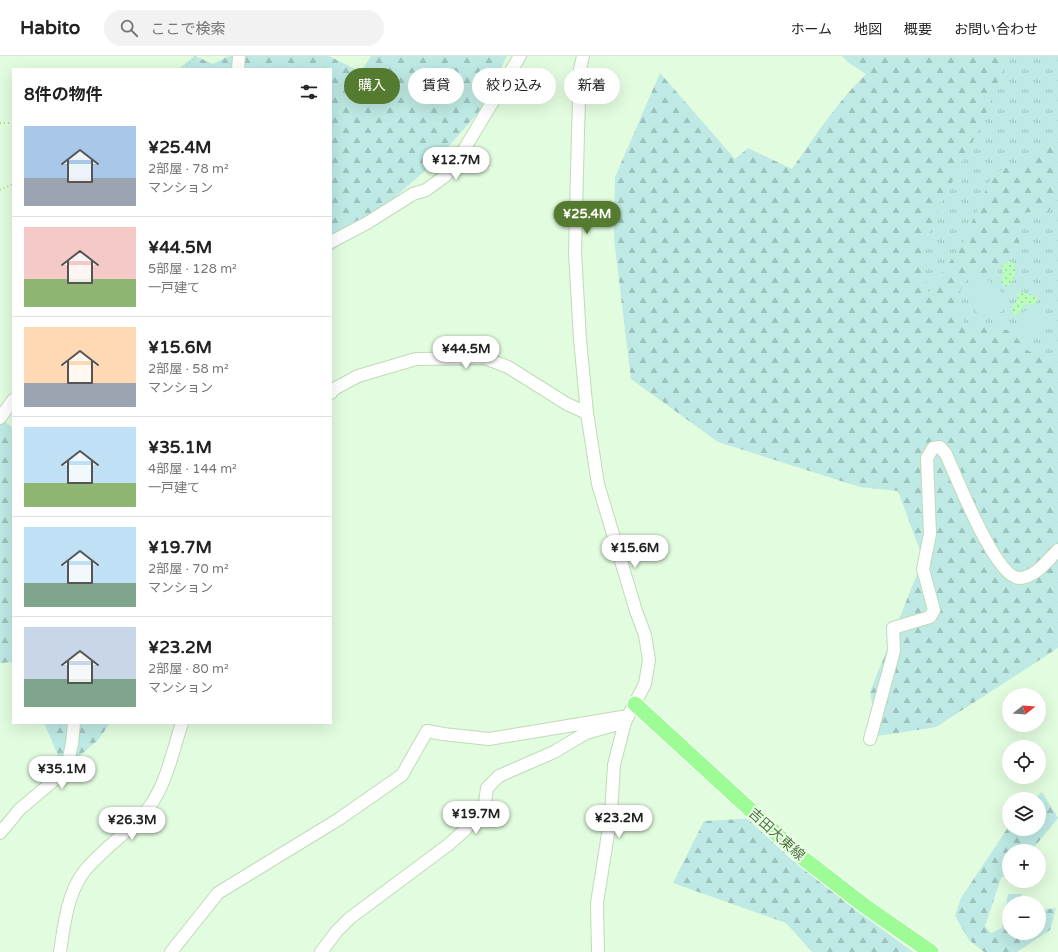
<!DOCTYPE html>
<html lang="ja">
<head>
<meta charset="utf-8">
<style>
  :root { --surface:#fff; --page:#f2f2f2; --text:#222; --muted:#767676; --line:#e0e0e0; --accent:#557b31 }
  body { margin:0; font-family:"Varela Round","Noto Sans JP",sans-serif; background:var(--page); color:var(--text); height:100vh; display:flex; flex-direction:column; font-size:15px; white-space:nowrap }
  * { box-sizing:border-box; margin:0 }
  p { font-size:13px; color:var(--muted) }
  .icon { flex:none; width:22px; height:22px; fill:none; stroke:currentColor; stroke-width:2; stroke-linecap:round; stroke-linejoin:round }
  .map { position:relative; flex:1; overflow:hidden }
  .side { position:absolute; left:12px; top:12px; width:320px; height:656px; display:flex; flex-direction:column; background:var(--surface); border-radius:0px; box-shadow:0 4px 16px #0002 }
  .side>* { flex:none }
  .banner { position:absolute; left:344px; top:12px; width:380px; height:36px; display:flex; gap:8px }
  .needle { width:26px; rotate:73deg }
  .controls { position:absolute; left:1002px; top:632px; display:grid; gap:8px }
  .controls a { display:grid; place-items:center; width:44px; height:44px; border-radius:50%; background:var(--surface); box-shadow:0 4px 16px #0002; font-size:20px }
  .price { position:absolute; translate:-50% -34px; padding:0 9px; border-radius:14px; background:#fff; color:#222; font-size:13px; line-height:26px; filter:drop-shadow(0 1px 2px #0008) }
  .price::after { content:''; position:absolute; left:50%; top:24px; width:12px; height:9px; margin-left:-6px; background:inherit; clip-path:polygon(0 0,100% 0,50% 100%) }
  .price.active { background:var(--accent); color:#fff }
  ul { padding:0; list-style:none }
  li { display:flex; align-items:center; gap:12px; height:100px; padding:0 12px }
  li+li { border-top:1px solid var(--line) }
  li span { display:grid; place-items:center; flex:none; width:112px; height:80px; border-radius:0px; color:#555 }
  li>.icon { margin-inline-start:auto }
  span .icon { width:48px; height:48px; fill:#fffc; stroke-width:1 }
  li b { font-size:17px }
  h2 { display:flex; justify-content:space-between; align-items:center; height:48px; padding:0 12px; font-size:17px }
  .tag { padding:0 14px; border-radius:18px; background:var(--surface); box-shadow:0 4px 16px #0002; font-size:14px; line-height:36px }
  .tag.active { background:var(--accent); color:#fff }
  header { display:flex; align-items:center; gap:24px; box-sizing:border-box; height:56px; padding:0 20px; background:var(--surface); border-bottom:1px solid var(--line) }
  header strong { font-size:19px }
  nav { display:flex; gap:22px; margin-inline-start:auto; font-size:14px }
  .search { width:280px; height:36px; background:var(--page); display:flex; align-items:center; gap:10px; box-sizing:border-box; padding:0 14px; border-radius:22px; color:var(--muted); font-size:15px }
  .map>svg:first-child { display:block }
  .grass { fill:url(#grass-tufts) }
  .forest { fill:url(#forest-firs) }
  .sand { fill:url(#sand-dots) }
  .park { fill:#bee9e4 }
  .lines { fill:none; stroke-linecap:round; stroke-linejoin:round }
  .minor-casing { stroke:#bfdbb6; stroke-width:14 }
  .major-casing { stroke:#fff; stroke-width:17 }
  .path { stroke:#add59a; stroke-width:2; stroke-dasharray:1 3; stroke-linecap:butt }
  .minor { stroke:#fff; stroke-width:12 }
  .major { stroke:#9efc96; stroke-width:15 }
  .labels { text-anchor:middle; stroke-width:4; stroke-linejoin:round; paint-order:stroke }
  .street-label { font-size:14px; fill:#567247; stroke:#e7ffe5 }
</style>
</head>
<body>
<header>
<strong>Habito</strong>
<div class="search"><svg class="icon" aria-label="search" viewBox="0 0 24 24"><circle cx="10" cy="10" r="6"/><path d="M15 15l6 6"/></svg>ここで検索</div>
<nav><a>ホーム</a><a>地図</a><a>概要</a><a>お問い合わせ</a></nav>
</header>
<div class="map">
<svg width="1058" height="896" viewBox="0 0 1058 896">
  <defs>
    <pattern id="grass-tufts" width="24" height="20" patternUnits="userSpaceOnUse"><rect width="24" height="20" fill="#bee9e4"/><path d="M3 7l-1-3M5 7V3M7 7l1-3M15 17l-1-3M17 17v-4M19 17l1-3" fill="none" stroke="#9dc1bb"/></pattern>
    <pattern id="forest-firs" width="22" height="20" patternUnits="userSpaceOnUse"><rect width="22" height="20" fill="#bee9e4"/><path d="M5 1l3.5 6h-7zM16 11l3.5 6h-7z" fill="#9dc1bb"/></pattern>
    <pattern id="sand-dots" width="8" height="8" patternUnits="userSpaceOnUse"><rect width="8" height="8" fill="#b9fcbd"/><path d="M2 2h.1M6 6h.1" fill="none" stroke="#99d09b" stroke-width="1.8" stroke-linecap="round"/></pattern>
  </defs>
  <rect width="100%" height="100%" fill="#e2fcdf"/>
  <polygon class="grass" points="986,0 1058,0 1058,306 986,300 898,227"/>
  <g class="forest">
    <polygon points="195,0 213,8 229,0 329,0 361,16 371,0 507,0 478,57 433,108 331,196 331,13 178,13"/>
    <path d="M 842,0 L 1008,0 L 984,63 L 938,154 L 922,195 L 928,237 L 963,187 L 993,117 C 1019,106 1049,104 1058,73 L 1058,142 L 1048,156 L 1025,156 L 1019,174 L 1019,200 L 1001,204 L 996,217 C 967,214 961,226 956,253 L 968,272 L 981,269 L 1012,275 L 1025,293 L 1046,305 L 1058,294 L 1058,592 L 936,671 L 878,680 L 870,636 L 923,503 L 898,435 L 860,431 L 718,386 L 631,323 L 614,183 L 615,121 L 660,17 L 735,103 L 748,92 L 792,113 C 815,80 837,46 866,18 L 849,7 Z"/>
    <polygon points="0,362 13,372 13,606 0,607"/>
    <polygon points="44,667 110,667 98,684 64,713"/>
    <polygon points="1042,736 1058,762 1031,795 1009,795 1009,816 1001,822 985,870 991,877 1002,872 1008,838 1021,838 1024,847 1009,847 1009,877 1039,877 1039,854 1056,852 1050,874 1017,896 984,896 969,884 955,860 961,842 1009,770 1009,773 1039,773 1039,743 1033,743"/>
    <polygon points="761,762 844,845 913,896 812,896 786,867 673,827 704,765"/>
  </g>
  <g class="sand">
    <path d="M 1008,205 L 1014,207 C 1017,215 1015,226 1007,231 L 1001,227 L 1003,218 L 1001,211 Z"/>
    <polygon points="1023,236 1037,241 1038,244 1034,249 1027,248 1014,261 1012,251 1018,243 1017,237"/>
  </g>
  <g class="park">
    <path d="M 987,224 C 1002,233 1004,236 1003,255 L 989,262 L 976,256 L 968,241 L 974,226 Z"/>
    <path d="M 1034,251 L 1041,253 L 1049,267 C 1041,285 1021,290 1015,268 L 1023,256 Z"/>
  </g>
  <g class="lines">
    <g class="minor-casing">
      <g id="minor">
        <polyline points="583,0 580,13 578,76 575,197 580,283 587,357 598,428 636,555 645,579 649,604 645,628 625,666 614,709 611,759 597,847 598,896"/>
        <polyline points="238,13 239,0"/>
        <polyline points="331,186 367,167 413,138 426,134 445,120 459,102 520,0"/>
        <polyline points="331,337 334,333 358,320 416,303 484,302 508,311 567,348 587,357"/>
        <polyline points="0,362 13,344"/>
        <path d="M 870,683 L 894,595 L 893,572 L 930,561 L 934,554 L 923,513 L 930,478 L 927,402 L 933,392 L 940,391 L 946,398 C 956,420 995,521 1019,522 C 1035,522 1048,504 1058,494"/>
        <polyline points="0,777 20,753 58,721 68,706 72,688 74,667"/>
        <path d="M 60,896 C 64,870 67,839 83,817 C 102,792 132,775 150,750 C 167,726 173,694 182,667"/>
        <polyline points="171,896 218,837 339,763 402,719 427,675 443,678 489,683 628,660"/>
        <polyline points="321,896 337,875 350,862 448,789 465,774 485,747 487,732 499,720 554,696 586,677 622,667"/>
      </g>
    </g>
    <g class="major-casing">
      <polyline id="major" points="635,648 804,803 866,851 931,896"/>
    </g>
    <g class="path">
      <polyline points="184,13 196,0"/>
      <polyline points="0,67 13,67"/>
      <polyline points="0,134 13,128"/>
    </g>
    <use href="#minor" class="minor"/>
    <use href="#major" class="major"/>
  </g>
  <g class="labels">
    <g class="street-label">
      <text transform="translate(777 778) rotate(42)" y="5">吉田大東線</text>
    </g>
  </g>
</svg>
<div class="controls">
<a><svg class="needle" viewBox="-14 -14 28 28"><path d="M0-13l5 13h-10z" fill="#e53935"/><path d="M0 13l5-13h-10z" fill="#767676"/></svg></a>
<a><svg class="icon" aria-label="locate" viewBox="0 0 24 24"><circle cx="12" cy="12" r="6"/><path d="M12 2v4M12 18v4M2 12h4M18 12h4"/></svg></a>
<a><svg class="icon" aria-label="layers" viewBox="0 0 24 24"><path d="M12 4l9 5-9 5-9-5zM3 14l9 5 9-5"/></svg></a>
<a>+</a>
<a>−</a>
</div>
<b class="price" style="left:456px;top:125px">¥12.7M</b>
<b class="price active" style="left:587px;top:179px">¥25.4M</b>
<b class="price" style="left:466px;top:314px">¥44.5M</b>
<b class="price" style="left:635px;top:513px">¥15.6M</b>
<b class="price" style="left:62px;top:734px">¥35.1M</b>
<b class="price" style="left:476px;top:779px">¥19.7M</b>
<b class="price" style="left:619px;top:783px">¥23.2M</b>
<b class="price" style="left:132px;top:785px">¥26.3M</b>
<div class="banner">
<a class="tag active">購入</a>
<a class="tag">賃貸</a>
<a class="tag">絞り込み</a>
<a class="tag">新着</a>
</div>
<section class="side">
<h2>8件の物件<svg class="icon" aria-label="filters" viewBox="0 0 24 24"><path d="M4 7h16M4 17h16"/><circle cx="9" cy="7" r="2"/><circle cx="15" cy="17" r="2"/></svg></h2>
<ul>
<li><span style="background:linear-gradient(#a9c7e8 65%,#9aa5b1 0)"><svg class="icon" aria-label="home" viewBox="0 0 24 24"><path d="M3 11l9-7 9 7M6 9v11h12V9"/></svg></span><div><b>¥25.4M</b><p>2部屋 · 78 m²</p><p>マンション</p></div></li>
<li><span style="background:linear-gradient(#f6c9c9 65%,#8fb573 0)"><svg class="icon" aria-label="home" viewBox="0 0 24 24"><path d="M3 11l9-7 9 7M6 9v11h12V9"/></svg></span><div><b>¥44.5M</b><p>5部屋 · 128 m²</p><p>一戸建て</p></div></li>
<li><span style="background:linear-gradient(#ffd9b3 70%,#9aa5b1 0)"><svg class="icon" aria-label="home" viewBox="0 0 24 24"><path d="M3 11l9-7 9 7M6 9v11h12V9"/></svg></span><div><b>¥15.6M</b><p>2部屋 · 58 m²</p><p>マンション</p></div></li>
<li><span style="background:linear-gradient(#bfe0f5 70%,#8fb573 0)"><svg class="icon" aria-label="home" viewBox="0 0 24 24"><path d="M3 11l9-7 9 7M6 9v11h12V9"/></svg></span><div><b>¥35.1M</b><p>4部屋 · 144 m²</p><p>一戸建て</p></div></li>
<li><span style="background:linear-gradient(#bfe0f5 70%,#7fa58c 0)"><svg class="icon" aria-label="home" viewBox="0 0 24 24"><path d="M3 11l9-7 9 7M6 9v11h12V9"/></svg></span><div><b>¥19.7M</b><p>2部屋 · 70 m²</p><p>マンション</p></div></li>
<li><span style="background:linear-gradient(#c9d6e8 65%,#7fa58c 0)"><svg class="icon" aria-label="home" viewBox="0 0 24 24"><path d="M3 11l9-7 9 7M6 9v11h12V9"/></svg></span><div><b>¥23.2M</b><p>2部屋 · 80 m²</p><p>マンション</p></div></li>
</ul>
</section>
</div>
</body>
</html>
